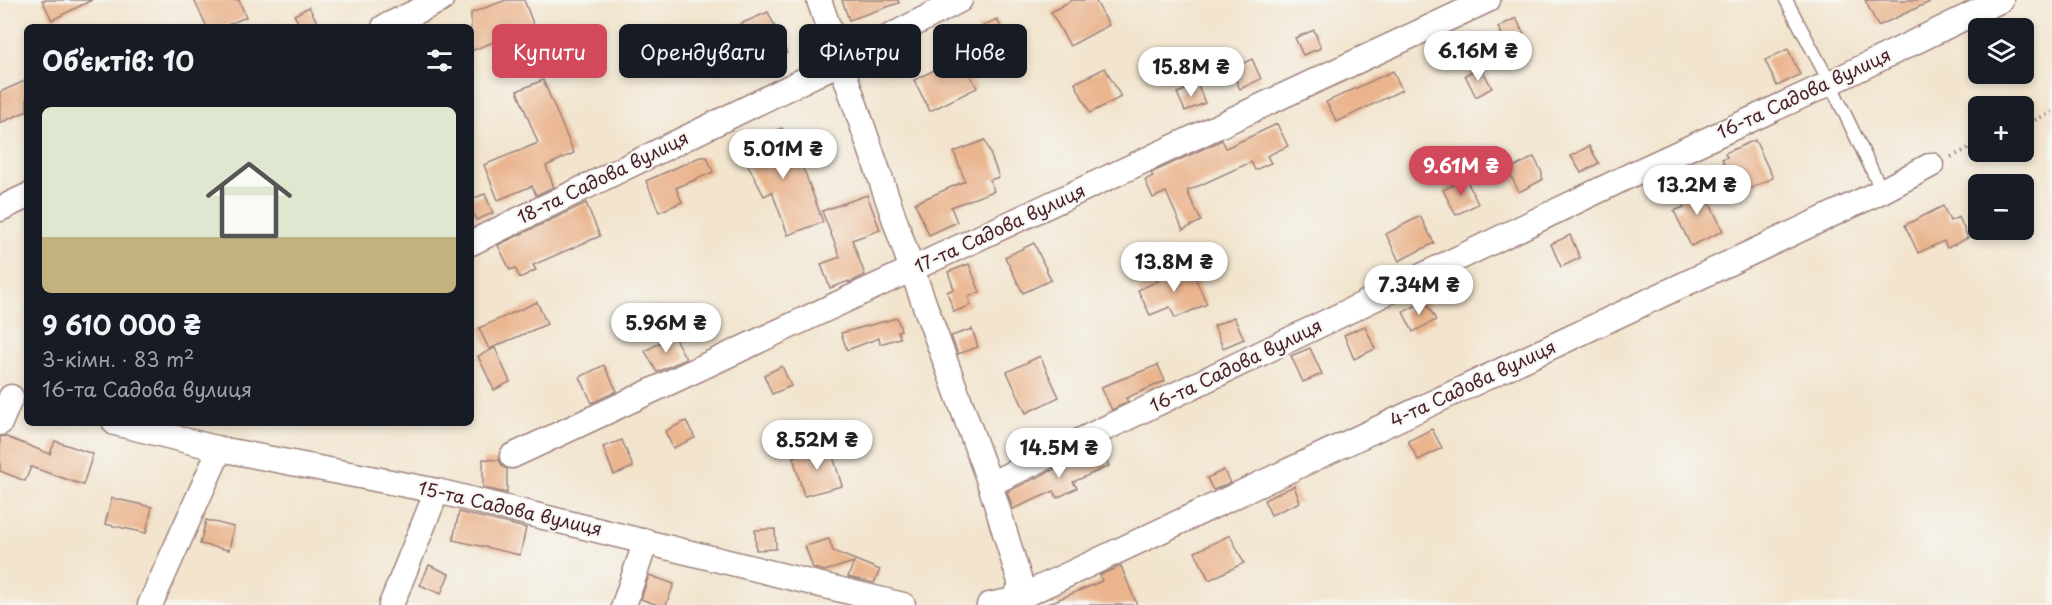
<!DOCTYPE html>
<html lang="uk">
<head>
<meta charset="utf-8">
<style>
  :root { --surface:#171b24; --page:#242831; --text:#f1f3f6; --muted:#9ea1a6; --line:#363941; --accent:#d1495b }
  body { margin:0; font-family:"Playpen Sans",sans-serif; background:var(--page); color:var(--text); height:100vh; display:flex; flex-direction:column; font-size:22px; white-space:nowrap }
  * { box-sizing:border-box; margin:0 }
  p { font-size:20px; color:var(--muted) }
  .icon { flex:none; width:33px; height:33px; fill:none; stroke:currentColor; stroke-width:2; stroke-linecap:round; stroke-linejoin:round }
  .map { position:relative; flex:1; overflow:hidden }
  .details { position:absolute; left:24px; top:24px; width:450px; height:402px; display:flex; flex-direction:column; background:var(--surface); border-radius:9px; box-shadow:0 3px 9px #0003 }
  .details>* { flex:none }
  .guide { position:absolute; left:492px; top:24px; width:570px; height:54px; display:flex; gap:12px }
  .fabs { position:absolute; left:1968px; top:18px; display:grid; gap:12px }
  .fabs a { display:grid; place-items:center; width:66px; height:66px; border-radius:9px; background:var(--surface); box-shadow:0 3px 9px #0003; font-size:30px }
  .price { position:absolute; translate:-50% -51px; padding:0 14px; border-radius:21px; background:#fff; color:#222; font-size:20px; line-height:39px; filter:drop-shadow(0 2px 3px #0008) }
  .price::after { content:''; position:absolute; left:50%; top:36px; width:18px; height:14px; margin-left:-9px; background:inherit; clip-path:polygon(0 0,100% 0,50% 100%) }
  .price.current { background:var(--accent); color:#fff }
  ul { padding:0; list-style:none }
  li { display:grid; align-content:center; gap:12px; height:318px; padding:0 18px }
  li+li { border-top:2px solid var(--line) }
  li span { display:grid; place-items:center; height:186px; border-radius:9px; color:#555 }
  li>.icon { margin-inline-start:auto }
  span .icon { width:108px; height:108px; fill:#fffc; stroke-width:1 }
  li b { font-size:26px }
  h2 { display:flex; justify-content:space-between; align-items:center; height:72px; padding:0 18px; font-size:26px }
  .tag { padding:0 21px; border-radius:9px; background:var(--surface); box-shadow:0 3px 9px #0003; font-size:21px; line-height:54px }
  .tag.current { background:var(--accent); color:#fff }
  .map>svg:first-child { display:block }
  .building { fill:#eab48d }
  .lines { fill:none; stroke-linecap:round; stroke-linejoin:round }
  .service-casing { stroke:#9e827c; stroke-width:15 }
  .minor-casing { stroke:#9e827c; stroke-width:27 }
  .path { stroke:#9e827c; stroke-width:4; stroke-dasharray:1.5 4.5; stroke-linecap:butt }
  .service { stroke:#fff; stroke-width:12 }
  .minor { stroke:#fff; stroke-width:24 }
  .labels { text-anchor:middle; stroke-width:4.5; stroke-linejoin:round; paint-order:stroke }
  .street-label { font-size:18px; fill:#4a1f2b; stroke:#f6f6f2 }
</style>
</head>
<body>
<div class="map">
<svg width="2052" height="605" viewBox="0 0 2052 605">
  <rect width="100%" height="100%" fill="#f6f6f2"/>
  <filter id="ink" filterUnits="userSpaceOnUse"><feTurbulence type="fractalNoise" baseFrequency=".0167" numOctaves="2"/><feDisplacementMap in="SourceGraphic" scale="12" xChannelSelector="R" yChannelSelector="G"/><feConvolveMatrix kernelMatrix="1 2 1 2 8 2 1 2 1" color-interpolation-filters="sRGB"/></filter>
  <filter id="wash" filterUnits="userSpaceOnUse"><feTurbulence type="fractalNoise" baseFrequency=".008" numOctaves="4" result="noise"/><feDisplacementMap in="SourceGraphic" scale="24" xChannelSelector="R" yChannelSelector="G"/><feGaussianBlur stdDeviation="1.35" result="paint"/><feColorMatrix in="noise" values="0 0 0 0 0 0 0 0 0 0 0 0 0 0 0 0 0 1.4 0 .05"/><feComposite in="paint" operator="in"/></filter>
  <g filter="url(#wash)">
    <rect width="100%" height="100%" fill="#f2e4cd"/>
    <g id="blocks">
      <g class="building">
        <polygon points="42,0 92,0 52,20"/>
        <polygon points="194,0 239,0 246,17 223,27 207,27"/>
        <polygon points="506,0 524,0 534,26 471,51 471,13"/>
        <polygon points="842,0 898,0 899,3 849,20"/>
        <polygon points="1072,0 1095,0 1109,25 1070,46 1051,12"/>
        <polygon points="1865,0 1934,0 1878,26"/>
        <polygon points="309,7 320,27 301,27 294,15"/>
        <polygon points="768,12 787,53 750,70 731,28"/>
        <polygon points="1516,18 1527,40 1510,49 1498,27"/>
        <polygon points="997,19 1011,49 992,59 977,29"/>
        <polygon points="1314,30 1321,48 1303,55 1295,38"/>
        <polygon points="1788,49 1800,75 1777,86 1765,60"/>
        <polygon points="961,57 977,88 930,111 914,80"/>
        <polygon points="1252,59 1261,79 1240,89 1231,69"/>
        <polygon points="1481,67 1492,88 1476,97 1465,75"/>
        <polygon points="1105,68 1121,97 1090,113 1075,83"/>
        <polygon points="1393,71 1402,90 1337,122 1326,102"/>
        <polygon points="27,80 27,111 0,123 0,92"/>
        <polygon points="543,80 574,153 546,166 554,187 536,195 532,186 498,200 484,165 538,143 517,91"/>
        <polygon points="1198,85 1205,103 1185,111 1177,93"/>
        <polygon points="1277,124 1288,146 1267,156 1271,163 1255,170 1251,162 1187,191 1201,221 1183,230 1166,192 1153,198 1145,180 1153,176 1151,173 1222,140 1226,148"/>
        <polygon points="782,128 806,175 823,222 788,235 772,192 764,196 740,149"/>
        <polygon points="985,140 999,177 990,180 994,191 951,207 957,222 929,235 915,203 965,181 954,152"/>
        <polygon points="1755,140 1773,178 1743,192 1739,183 1734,185 1722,159 1727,157 1725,153"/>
        <polygon points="1589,146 1599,163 1581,173 1571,156"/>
        <polygon points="700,157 707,157 713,172 676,188 682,202 659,212 646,181"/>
        <polygon points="1534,157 1542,173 1542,180 1519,192 1508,170"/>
        <polygon points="1466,179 1478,204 1456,215 1443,190"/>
        <polygon points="1700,183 1723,231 1691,246 1674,211 1684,207 1678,194"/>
        <polygon points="485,194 493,213 476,220 471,207 471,199"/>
        <polygon points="867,195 880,230 852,240 865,275 849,283 849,281 830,288 821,264 840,257 822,211"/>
        <polygon points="586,203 600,236 533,265 536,270 520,278 515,268 510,270 498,245"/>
        <polygon points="1943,206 1950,221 1959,217 1968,238 1947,248 1944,241 1918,253 1905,225"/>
        <polygon points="1420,216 1434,243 1399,261 1386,234"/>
        <polygon points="1570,235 1580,258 1561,267 1551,244"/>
        <polygon points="1034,243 1051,280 1023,293 1005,257"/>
        <polygon points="969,264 980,292 968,297 971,305 954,312 947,292 954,289 948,272"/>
        <polygon points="1189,264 1207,304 1175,318 1170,307 1150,315 1138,290 1158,281 1157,279"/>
        <polygon points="1425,301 1436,320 1413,332 1403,312"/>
        <polygon points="537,302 547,324 489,349 479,328"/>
        <polygon points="1234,317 1244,339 1223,348 1214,326"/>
        <polygon points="897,318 901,330 898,331 900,338 880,344 879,338 847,350 841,333"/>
        <polygon points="1365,326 1375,349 1354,359 1344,335"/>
        <polygon points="972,329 978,347 958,354 951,336"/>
        <polygon points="673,335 686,359 657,372 645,351"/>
        <polygon points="495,348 510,382 494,390 478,356"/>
        <polygon points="1310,348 1322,374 1303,382 1291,356"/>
        <polygon points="1040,356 1059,397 1026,413 1007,372"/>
        <polygon points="604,365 617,391 592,403 580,377"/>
        <polygon points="1158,365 1165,381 1126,398 1128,402 1112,410 1101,387"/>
        <polygon points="782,366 791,386 772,394 764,375"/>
        <polygon points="686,421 695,438 673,448 665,431"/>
        <polygon points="1432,429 1442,448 1418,460 1408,441"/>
        <polygon points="4,436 50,454 55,441 93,454 83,485 31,467 25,481 0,471 0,437"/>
        <polygon points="622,440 633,467 614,475 603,447"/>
        <polygon points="830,446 842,486 804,496 793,457"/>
        <polygon points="1100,447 1109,466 1073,482 1077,488 1057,498 1054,491 1013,509 1007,492"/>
        <polygon points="483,459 499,460 503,467 507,469 507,493 483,488"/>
        <polygon points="1224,470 1230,483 1213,490 1207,478"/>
        <polygon points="1294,486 1300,502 1271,515 1264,500"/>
        <polygon points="112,498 152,507 146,533 105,524"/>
        <polygon points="459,512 526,528 520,555 453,540"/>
        <polygon points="206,520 234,527 229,550 200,544"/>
        <polygon points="775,529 776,549 756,550 755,530"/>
        <polygon points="1230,535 1244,563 1209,580 1195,552"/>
        <polygon points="829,539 833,551 880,570 874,583 848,577 854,562 825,571 813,568 805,546"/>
        <polygon points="429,565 449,574 441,594 420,585"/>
        <polygon points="1121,566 1137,605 1045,605 1102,581 1100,575"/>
        <polygon points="649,575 674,584 666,605 658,605 641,599"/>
      </g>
    </g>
  </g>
  <g filter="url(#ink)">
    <use href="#blocks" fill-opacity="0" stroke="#9e827c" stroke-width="1.5"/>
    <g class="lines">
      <g class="service-casing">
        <polyline id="service" points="1786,0 1830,83 1882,191"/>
      </g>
      <g class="minor-casing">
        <g id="minor">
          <polyline points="819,0 912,270 990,484 1021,585 1014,600"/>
          <polyline points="384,27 441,0"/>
          <polyline points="0,209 27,196"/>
          <polyline points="471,243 841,62 960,0"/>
          <polyline points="0,423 11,397"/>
          <polyline points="115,423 220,449 437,491 903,605"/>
          <polyline points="512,456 1488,0"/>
          <polyline points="990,484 1635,173 1830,83 2001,0"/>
          <polyline points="150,605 220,449"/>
          <polyline points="391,605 437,491"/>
          <polyline points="624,605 646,541"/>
          <polyline points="989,605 1014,600 1882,191 1931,165"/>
        </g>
      </g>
      <g class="path">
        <polyline points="2024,125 2052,112"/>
        <polyline points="1951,157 1978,144"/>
      </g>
      <use href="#service" class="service"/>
      <use href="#minor" class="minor"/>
    </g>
  </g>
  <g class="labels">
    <g class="street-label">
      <text transform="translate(1804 94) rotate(-25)" y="6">16-та Садова вулиця</text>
      <text transform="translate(603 178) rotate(-26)" y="6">18-та Садова вулиця</text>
      <text transform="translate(1000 229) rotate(-25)" y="6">17-та Садова вулиця</text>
      <text transform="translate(1236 366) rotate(-26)" y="6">16-та Садова вулиця</text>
      <text transform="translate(1473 384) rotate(-25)" y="6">4-та Садова вулиця</text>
      <text transform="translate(510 509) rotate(13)" y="6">15-та Садова вулиця</text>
    </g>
  </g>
</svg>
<div class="fabs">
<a><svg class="icon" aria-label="layers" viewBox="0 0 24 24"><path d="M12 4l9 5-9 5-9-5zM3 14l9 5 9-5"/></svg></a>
<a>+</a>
<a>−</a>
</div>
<b class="price" style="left:1478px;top:82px">6.16M ₴</b>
<b class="price" style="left:1191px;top:98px">15.8M ₴</b>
<b class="price" style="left:783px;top:180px">5.01M ₴</b>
<b class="price current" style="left:1461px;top:197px">9.61M ₴</b>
<b class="price" style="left:1697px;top:216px">13.2M ₴</b>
<b class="price" style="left:1174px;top:293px">13.8M ₴</b>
<b class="price" style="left:1419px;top:316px">7.34M ₴</b>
<b class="price" style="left:666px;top:354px">5.96M ₴</b>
<b class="price" style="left:817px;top:471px">8.52M ₴</b>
<b class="price" style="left:1059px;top:479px">14.5M ₴</b>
<div class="guide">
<a class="tag current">Купити</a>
<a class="tag">Орендувати</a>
<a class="tag">Фільтри</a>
<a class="tag">Нове</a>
</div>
<section class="details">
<h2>Об’єктів: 10<svg class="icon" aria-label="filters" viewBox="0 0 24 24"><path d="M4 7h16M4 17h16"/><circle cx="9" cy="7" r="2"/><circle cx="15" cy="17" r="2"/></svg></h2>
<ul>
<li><span style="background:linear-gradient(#dfe7d0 70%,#c2b280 0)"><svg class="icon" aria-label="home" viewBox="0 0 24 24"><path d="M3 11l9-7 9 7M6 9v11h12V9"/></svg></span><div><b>9 610 000 ₴</b><p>3-кімн. · 83 m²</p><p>16-та Садова вулиця</p></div></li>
</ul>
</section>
</div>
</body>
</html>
